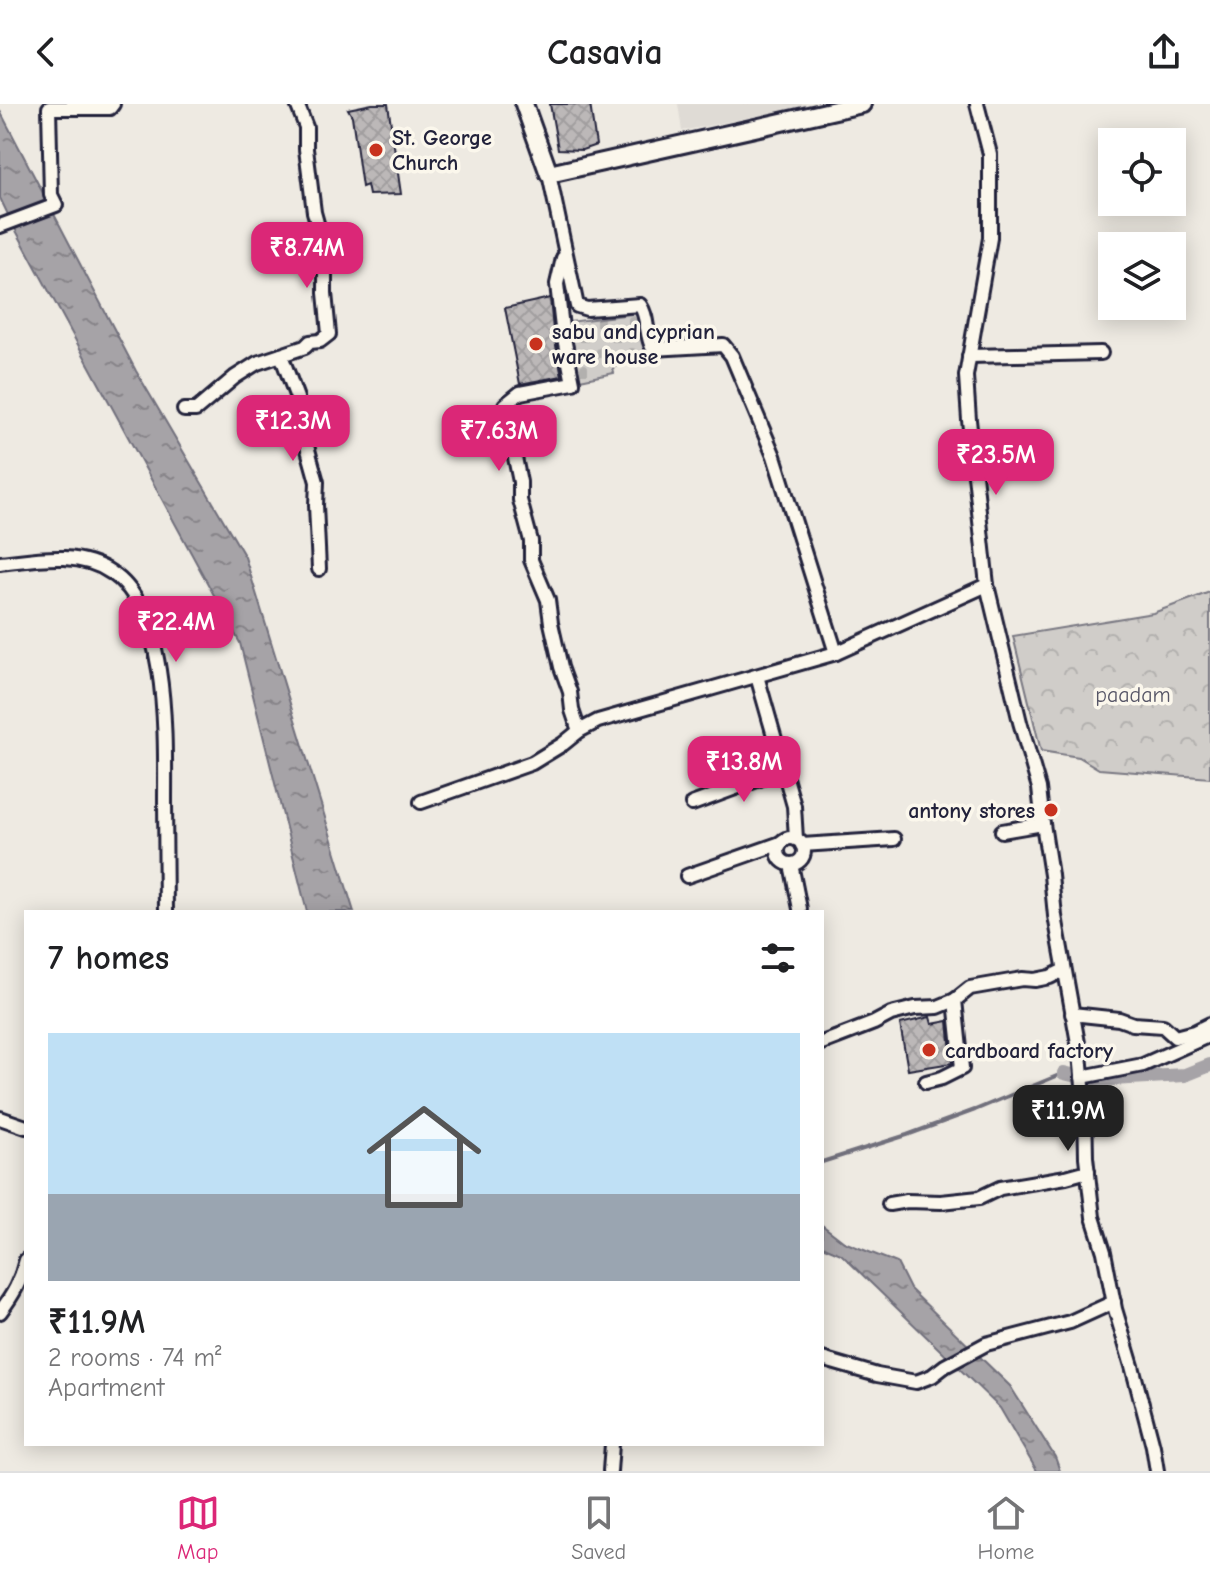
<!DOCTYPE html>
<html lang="en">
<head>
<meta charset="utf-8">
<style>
  :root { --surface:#fff; --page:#f6f6f6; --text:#202124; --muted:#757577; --line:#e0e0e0; --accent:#db2777 }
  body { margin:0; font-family:"Comic Neue",sans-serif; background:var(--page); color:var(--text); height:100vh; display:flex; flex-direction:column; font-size:30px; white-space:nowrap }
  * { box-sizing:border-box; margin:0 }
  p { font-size:26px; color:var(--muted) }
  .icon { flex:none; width:44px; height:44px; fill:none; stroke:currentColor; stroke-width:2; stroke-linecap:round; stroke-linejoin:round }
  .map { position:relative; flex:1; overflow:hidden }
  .side { position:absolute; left:24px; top:806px; width:800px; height:536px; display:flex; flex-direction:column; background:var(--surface); border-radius:0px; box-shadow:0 4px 20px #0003 }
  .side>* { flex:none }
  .fabs { position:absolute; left:1098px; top:24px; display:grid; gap:16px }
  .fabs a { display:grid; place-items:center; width:88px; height:88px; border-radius:0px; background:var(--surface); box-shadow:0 4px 20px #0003; font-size:40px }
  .price { position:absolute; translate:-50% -68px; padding:0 18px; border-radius:16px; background:var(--accent); color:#fff; font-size:26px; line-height:52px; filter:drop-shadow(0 2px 4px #0008) }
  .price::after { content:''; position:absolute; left:50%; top:48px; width:24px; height:18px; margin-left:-12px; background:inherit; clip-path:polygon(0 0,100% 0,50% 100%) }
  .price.on { background:#222; color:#fff }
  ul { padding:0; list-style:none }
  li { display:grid; align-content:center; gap:16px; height:424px; padding:0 24px }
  li span { display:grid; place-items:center; height:248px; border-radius:0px; color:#555 }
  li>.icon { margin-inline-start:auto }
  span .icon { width:144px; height:144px; fill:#fffc; stroke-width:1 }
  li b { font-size:34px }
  h2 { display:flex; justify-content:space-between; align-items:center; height:96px; padding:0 24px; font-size:34px }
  header { display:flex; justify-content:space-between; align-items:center; height:104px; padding:0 24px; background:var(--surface); font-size:36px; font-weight:800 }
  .dock { display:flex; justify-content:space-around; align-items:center; height:112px; border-top:2px solid var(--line); background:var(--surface); font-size:22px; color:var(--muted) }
  .dock a { display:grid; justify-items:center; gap:4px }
  .dock .on { color:var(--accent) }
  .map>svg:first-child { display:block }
  .built { fill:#dfdbd5 }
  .cemetery { fill:url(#cemetery-stones); stroke:#797882; stroke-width:2 }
  .park { fill:url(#park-crowns); stroke:#797882; stroke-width:2 }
  .water { fill:url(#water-ripples); stroke:#716f7c; stroke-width:2 }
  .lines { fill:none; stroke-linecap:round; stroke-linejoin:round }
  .stream { stroke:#716f7c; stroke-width:4 }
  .canal { stroke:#a6a3a7; stroke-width:14 }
  .building { fill:url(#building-cross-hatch); stroke:#22223b; stroke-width:2 }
  .minor-casing { stroke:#22223b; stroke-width:18 }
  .secondary-casing { stroke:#22223b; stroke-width:22 }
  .minor { stroke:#fbf7ec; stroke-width:12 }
  .secondary { stroke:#fbf7ec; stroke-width:16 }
  .poi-dot { fill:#c8321e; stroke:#fbf7ec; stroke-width:3 }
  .labels { text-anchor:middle; stroke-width:7; stroke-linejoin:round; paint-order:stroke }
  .poi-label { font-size:22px; font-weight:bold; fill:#22223b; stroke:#fbf7ec; text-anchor:start }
  .park-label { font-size:22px; fill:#565566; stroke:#fbf7ec }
</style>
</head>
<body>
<header><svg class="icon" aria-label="back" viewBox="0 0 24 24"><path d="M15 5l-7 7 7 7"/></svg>Casavia<svg class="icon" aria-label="share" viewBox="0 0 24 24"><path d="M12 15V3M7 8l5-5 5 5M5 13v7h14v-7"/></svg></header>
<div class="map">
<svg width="1210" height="1367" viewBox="0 0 1210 1367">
  <defs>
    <pattern id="cemetery-stones" width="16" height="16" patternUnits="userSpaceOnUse" patternTransform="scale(2)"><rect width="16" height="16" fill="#d0cdc9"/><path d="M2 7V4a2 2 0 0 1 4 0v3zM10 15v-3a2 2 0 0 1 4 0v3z" fill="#b2b0ae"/></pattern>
    <pattern id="park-crowns" width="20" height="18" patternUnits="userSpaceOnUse" patternTransform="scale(2)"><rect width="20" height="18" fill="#d0cdc9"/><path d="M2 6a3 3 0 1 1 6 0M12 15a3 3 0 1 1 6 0" fill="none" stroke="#b2b0ae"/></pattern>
    <pattern id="water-ripples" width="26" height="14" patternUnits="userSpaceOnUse" patternTransform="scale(2)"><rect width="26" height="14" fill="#a6a3a7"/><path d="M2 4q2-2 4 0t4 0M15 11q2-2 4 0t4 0" fill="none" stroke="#878489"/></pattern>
    <pattern id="building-cross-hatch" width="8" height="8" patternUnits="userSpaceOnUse" patternTransform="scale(2)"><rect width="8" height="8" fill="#bcb8b8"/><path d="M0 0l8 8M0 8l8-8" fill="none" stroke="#a19e9f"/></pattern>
  </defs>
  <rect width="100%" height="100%" fill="#eeeae2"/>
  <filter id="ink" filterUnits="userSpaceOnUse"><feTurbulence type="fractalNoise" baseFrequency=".0125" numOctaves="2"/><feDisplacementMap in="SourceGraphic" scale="16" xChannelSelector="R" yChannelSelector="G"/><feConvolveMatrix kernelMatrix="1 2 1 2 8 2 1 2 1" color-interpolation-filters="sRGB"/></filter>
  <g filter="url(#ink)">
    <polygon class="built" points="678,0 818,0 682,27"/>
    <polygon class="cemetery" points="639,209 647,256 613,263 614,269 580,276 569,218"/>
    <polygon class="park" points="1210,488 1210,674 1099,665 1079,653 1041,647 1013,532 1153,509"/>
    <g class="water">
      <polygon points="0,7 136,267 245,453 354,808 307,808 240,539 13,121 0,94"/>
      <polygon points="822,1121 844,1138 897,1159 910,1185 1010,1282 1055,1353 1060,1367 1037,1367 1000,1304 841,1150 822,1142"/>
    </g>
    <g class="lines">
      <polyline class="stream" points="822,1058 907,1031 975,1006 1064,969"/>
      <polyline class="canal" points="1064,969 1093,976 1185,971 1210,961"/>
    </g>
    <g class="building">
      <polygon points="372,0 388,0 401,90 369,91 367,81 362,83 352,12 348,5"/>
      <polygon points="550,0 590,0 596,41 582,46 558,45"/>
      <polygon points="550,194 553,226 562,272 520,280 505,204"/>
      <polygon points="930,913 932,920 948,917 952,959 908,966 900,920"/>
    </g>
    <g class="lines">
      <g class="minor-casing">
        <g id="minor">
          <polyline points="977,0 990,50 990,134 966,272 969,316 987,481 1020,618 1039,684 1043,720 1002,727"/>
          <path d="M 549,70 L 577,202 L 587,205 L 640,201 C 649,214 645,231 653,245 L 723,241 L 732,252 L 774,352 L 836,549"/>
          <polyline points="0,122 56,101 51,91 49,4 110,4 113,0"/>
          <polyline points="563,154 557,180 562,224 573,279 520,289 505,301 510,311 511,334 520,378 520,396 531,437 531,456 548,496 551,519 561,563 570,588 572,606 579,627"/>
          <polyline points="281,251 297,294 299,313 317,378 316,401 319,465"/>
          <polyline points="969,252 1101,249"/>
          <polyline points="184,306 196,306 235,273 257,259 305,243 310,238 320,237 329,230 325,189 325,158 320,130 314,108 306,45 306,23 297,0"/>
          <path d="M 0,459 C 37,455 79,446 112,469 C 170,507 165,637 165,698 C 165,735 166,772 166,808"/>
          <polyline points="757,572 794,702 796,735"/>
          <polyline points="421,698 532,659 563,640 579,627 598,617 836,549 987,481"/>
          <polyline points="692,700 784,666"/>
          <polyline points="1043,720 1051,771 1055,812 1080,950 1085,1002 1086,1053 1093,1113 1104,1148 1115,1205 1132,1262 1153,1342 1157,1367"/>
          <circle cx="791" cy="747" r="13"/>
          <polyline points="802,741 894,735"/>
          <polyline points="791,760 800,805"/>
          <polyline points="687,772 781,739"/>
          <polyline points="1072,910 1119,915 1133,920 1163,922 1175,933 1194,928 1210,920"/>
          <polyline points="822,939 874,919 891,910 915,904 938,903 955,896 970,884 1022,875 1035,876 1050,873 1064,866"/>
          <polyline points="1082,973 1143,961 1210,931"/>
          <polyline points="926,978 942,974 962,964 955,896"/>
          <polyline points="0,1014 26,1023"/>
          <polyline points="889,1100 907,1097 941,1098 979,1094 1000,1084 1066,1073 1088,1067"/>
          <path d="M 0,1208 C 13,1191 21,1177 26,1156"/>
          <polyline points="822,1255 877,1271 916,1278 932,1272 945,1262 986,1240 1070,1218 1114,1198"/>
          <polyline points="610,1367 612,1340"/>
        </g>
      </g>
      <g class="secondary-casing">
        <polyline id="secondary" points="524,0 549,70 862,0"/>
      </g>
      <use href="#minor" class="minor"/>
      <use href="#secondary" class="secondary"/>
    </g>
  </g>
  <g class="poi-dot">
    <circle cx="376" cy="46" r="8"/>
    <circle cx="536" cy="240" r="8"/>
    <circle cx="1051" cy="706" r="8"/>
    <circle cx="929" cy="946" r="8"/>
  </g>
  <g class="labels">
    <g class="poi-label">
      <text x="392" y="41">St. George<tspan x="392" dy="25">Church</tspan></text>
      <text x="552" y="235">sabu and cyprian<tspan x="552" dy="25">ware house</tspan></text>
      <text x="1035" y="714" text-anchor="end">antony stores</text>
      <text x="945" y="954">cardboard factory</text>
    </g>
    <g class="park-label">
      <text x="1133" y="598">paadam</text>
    </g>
  </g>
</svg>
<div class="fabs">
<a><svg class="icon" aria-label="locate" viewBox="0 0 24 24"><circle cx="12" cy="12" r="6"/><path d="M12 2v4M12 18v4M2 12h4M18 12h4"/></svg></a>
<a><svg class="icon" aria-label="layers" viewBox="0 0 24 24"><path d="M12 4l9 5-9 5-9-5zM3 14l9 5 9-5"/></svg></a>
</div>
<b class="price" style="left:307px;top:186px">₹8.74M</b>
<b class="price" style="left:293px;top:359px">₹12.3M</b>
<b class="price" style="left:499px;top:369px">₹7.63M</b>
<b class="price" style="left:996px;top:393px">₹23.5M</b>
<b class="price" style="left:176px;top:560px">₹22.4M</b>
<b class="price" style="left:744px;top:700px">₹13.8M</b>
<b class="price on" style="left:1068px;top:1049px">₹11.9M</b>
<section class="side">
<h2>7 homes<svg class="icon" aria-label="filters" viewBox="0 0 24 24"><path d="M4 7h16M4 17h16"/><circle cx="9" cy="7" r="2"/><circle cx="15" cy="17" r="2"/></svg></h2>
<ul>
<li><span style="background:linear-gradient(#bfe0f5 65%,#9aa5b1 0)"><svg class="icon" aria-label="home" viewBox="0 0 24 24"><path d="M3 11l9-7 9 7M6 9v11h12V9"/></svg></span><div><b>₹11.9M</b><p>2 rooms · 74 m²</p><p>Apartment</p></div></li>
</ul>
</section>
</div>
<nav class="dock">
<a class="on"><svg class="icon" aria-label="map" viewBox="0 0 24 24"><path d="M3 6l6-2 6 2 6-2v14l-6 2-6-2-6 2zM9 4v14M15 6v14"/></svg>Map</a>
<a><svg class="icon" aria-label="saved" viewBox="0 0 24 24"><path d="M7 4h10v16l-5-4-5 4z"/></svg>Saved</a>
<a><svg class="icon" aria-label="home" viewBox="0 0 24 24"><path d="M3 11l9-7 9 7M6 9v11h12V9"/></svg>Home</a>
</nav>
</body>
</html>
